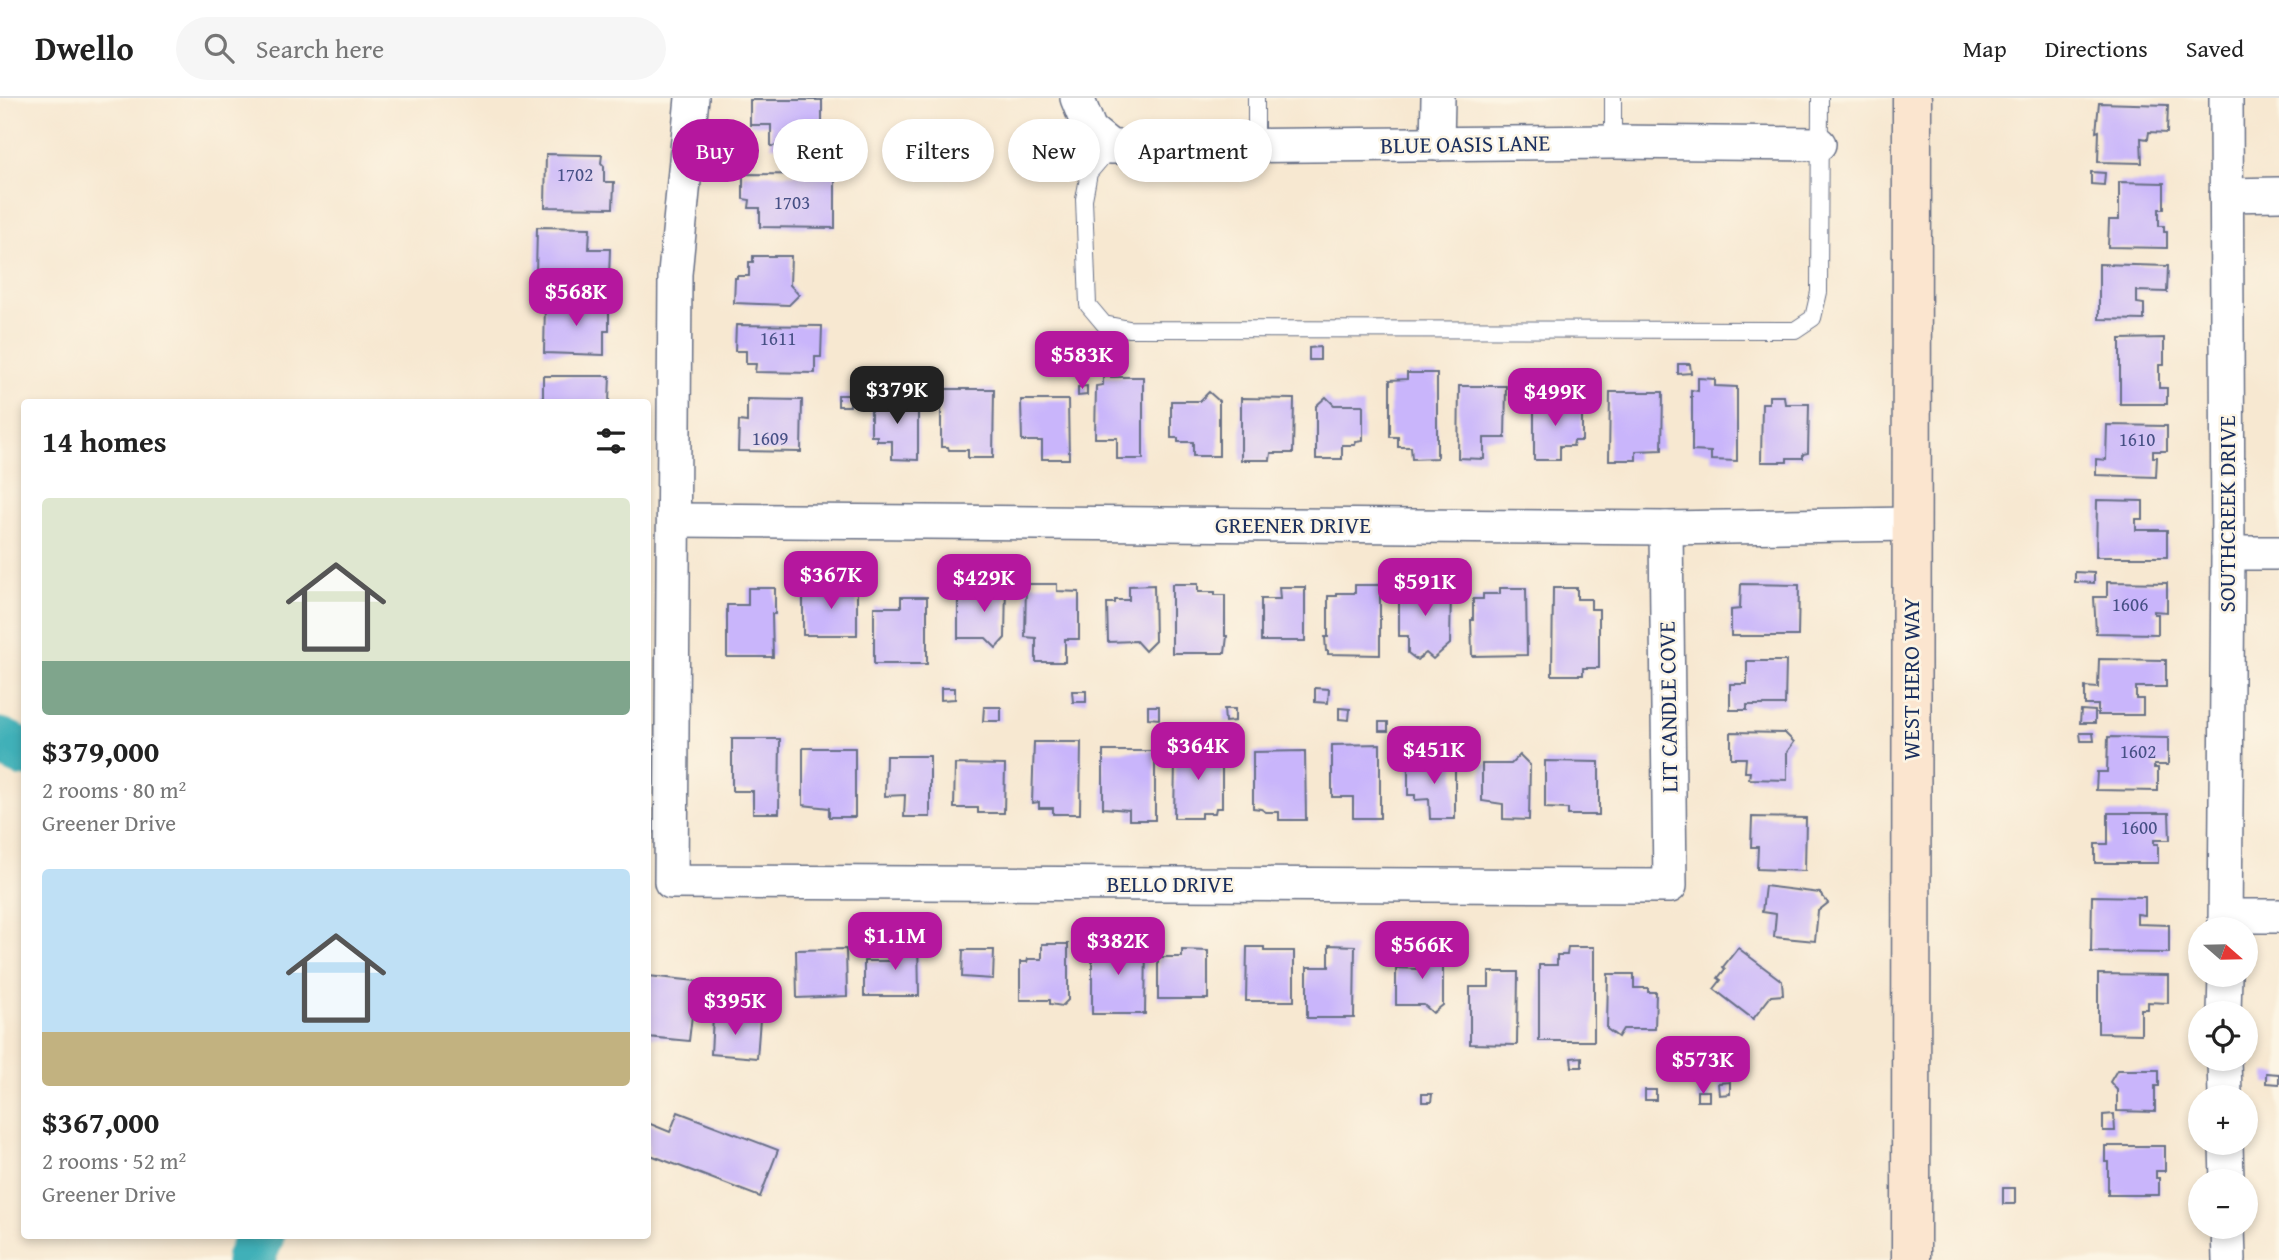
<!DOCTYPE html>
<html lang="en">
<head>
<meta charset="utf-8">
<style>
  :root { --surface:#fff; --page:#f6f6f6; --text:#222; --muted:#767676; --line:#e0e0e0; --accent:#b5179e }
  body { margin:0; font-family:"Gentium Book Plus",serif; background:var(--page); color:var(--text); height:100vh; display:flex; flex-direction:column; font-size:26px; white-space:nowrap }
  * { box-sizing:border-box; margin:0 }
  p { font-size:23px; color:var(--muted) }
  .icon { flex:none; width:38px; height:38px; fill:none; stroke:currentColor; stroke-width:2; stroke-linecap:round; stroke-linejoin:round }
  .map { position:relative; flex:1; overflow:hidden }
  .drawer { position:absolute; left:21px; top:301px; width:630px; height:840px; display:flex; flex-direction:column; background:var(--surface); border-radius:7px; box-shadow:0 4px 10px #0003 }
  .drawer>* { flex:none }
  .banner { position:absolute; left:672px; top:21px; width:665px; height:63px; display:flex; gap:14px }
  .needle { width:46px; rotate:110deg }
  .fabs { position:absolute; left:2188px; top:819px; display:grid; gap:14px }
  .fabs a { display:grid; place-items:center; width:70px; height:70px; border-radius:50%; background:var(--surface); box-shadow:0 4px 10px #0003; font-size:35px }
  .price { position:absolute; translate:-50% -60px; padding:0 16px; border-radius:14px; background:var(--accent); color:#fff; font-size:23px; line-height:46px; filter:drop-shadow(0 2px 4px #0008) }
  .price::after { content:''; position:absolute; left:50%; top:42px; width:21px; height:16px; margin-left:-10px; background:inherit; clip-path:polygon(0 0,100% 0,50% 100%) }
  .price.selected { background:#222; color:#fff }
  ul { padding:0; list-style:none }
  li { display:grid; align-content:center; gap:14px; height:371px; padding:0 21px }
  li span { display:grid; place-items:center; height:217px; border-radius:7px; color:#555 }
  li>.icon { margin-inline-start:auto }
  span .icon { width:126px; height:126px; fill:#fffc; stroke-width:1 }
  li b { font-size:30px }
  h2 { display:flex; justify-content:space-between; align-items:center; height:84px; padding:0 21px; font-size:30px }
  .pill { padding:0 24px; border-radius:32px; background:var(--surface); box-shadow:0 4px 10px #0003; font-size:24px; line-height:63px }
  .pill.selected { background:var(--accent); color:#fff }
  header { display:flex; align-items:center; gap:42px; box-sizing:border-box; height:98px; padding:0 35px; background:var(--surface); border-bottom:2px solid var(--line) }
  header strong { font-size:33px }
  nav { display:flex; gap:38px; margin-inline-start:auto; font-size:24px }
  .search { width:490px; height:63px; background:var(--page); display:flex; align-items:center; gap:18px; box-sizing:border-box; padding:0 24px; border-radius:38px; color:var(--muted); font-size:26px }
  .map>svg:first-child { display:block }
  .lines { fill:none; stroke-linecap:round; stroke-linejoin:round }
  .river { stroke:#3fb0b8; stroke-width:49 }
  .building { fill:#c9b5fb }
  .service-casing { stroke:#687086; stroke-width:18 }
  .minor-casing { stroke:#687086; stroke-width:36 }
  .secondary-casing { stroke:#687086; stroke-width:41 }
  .service { stroke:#fff; stroke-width:16 }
  .minor { stroke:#fff; stroke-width:33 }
  .secondary { stroke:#fbe5cf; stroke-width:38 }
  .labels { text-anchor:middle; stroke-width:5; stroke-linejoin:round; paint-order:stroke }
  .number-label { font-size:19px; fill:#465085 }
  .street-label { font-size:23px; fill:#1b2f5e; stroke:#fcf5e5 }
</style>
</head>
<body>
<header>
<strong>Dwello</strong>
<div class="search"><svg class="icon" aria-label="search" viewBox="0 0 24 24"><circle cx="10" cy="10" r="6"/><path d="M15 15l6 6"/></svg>Search here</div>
<nav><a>Map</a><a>Directions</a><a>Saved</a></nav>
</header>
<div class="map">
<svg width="2279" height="1162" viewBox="0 0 2279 1162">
  <rect width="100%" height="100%" fill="#fcf5e5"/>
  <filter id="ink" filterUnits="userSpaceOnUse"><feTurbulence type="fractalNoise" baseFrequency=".0143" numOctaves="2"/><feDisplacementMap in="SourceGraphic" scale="14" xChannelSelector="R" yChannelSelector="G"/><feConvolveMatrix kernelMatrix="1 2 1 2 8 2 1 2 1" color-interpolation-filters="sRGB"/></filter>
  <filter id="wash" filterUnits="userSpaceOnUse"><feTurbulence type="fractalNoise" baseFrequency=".00686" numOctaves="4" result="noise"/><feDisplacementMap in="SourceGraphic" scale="28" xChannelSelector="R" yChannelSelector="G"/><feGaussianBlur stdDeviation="1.57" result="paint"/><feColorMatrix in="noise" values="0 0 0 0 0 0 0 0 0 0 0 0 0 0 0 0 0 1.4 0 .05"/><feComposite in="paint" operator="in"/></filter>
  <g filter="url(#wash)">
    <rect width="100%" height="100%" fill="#f7e8d1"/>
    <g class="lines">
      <g class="river">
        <polyline points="0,644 24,655"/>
        <polyline points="250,1162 260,1138"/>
      </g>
    </g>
    <g id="blocks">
      <g class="building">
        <polygon points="750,2 822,2 822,49 771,48 771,27 750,27"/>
        <polygon points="2099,5 2168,7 2167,35 2149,34 2148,41 2141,40 2142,65 2098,64 2099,33 2096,34"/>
        <polygon points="546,56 602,57 601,65 604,68 604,84 614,84 613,110 545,109"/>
        <polygon points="2091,74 2105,75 2104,87 2091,86"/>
        <polygon points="743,76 835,77 835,130 760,129 760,110 749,110 750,102 743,101"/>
        <polygon points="2119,84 2164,85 2164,111 2159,111 2159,128 2164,128 2164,134 2167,134 2167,150 2108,149 2109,122 2119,122"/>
        <polygon points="537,129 590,130 589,151 610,151 609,179 536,178"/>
        <polygon points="753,158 791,158 790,187 799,197 789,207 734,205 735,180 737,180 737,178 749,178 749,164 753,164"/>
        <polygon points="2099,166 2168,168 2167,194 2137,193 2137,205 2144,206 2144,222 2099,221"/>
        <polygon points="545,204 609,205 609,233 604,233 604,257 544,255"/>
        <polygon points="736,227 822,228 821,259 815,259 815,275 755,274 756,266 746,266 746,253 735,253"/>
        <polygon points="2164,240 2164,267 2159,267 2159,290 2167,290 2167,306 2120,306 2120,241"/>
        <polygon points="1320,249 1320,262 1309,262 1309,250"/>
        <polygon points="1678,266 1690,266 1691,275 1678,276"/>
        <polygon points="1407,275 1437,275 1437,360 1412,361 1411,349 1398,349 1398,339 1390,339 1390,282 1407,281"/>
        <polygon points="543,278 610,278 609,304 543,304"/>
        <polygon points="1103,279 1143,279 1143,361 1117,361 1117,340 1095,340 1096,288 1103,287"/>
        <polygon points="1698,280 1715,281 1715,288 1737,289 1737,363 1711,362 1711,354 1692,353 1692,299 1691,299 1691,292 1698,293"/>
        <polygon points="1087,288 1087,297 1078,298 1078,289"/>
        <polygon points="1459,288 1506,288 1505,340 1484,340 1484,361 1458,360"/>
        <polygon points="941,291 994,291 993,360 968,360 968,352 949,352 948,349 941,349"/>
        <polygon points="1209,294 1219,303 1219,358 1193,358 1193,344 1178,344 1178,340 1171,340 1171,303 1200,303"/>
        <polygon points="1610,294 1663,294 1662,352 1636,353 1636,362 1609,362"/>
        <rect x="838" y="297" width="12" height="11"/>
        <polygon points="1545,297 1554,306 1582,306 1582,343 1574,343 1573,348 1560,348 1560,362 1534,362 1534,306"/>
        <polygon points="1769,298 1784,298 1785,306 1809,306 1808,355 1803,356 1803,360 1787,360 1787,364 1761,364 1762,305 1769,305"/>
        <polygon points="1326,299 1334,307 1363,307 1363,343 1356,344 1355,347 1342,347 1342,361 1316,361 1316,308"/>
        <polygon points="1241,300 1294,301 1293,355 1271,355 1270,362 1241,362"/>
        <polygon points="747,301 802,302 801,354 738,353 739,323 747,324"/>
        <polygon points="871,302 918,302 918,362 892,361 892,343 877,343 877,338 871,338"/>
        <polygon points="1021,302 1068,302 1069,361 1042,361 1042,343 1022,343"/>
        <polygon points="2107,327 2167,328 2167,353 2153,353 2153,359 2157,359 2156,379 2096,377 2096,361 2106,362"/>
        <polygon points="2097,402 2143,403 2143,421 2136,421 2136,432 2167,432 2167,459 2096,459"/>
        <polygon points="2075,474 2094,475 2094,485 2075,484"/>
        <polygon points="1399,482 1420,482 1420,484 1428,484 1428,490 1451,490 1450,546 1433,561 1426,555 1417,562 1408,555 1408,538 1399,538"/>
        <polygon points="978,484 1006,484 1005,540 996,550 986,540 958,540 958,501 962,501 962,498 979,498"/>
        <polygon points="2107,484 2167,485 2167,514 2154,513 2154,516 2158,516 2158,536 2096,535 2094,499 2107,499"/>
        <polygon points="1026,486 1057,486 1057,493 1079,494 1079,541 1065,541 1065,564 1036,564 1036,540 1025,539"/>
        <polygon points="1172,486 1198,486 1198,494 1215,494 1215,497 1225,497 1225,538 1227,538 1225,555 1172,555"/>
        <polygon points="1741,486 1799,487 1798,538 1731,538 1731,512 1740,511"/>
        <polygon points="857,487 857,537 803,537 803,493 821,493 821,488"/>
        <polygon points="1154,487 1155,543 1145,553 1136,543 1108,544 1107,505 1115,505 1115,502 1129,502 1129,488"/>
        <polygon points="1355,487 1380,487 1380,557 1328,556 1328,553 1326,553 1325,539 1328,539 1328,498 1337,498 1337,495 1355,495"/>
        <polygon points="1279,489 1305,489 1305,543 1261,543 1261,501 1280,501"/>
        <polygon points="748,490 775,490 775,516 772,516 773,559 727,559 727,507 748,507"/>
        <polygon points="1500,490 1526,490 1527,557 1472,558 1471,522 1473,522 1473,501 1483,501 1483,496 1500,496"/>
        <polygon points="1553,490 1577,490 1577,501 1591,501 1591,511 1599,511 1599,570 1583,570 1583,577 1552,577"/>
        <polygon points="901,499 927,499 927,566 874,566 874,509 901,509"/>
        <polygon points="2099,561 2166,562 2166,589 2136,589 2136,601 2143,601 2143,617 2098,617 2098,607 2085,607 2085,589 2098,590"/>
        <polygon points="1747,563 1786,563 1785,607 1747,607 1747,612 1730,612 1730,586 1747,586"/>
        <polygon points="941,590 955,590 955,601 941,602"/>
        <polygon points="1315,590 1329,591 1328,605 1315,604"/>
        <polygon points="1072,593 1086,593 1086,604 1073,604"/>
        <polygon points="1148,608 1159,608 1159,621 1148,620"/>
        <polygon points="984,609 1001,609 1001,623 983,623"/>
        <polygon points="1339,610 1350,611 1349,622 1339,621"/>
        <polygon points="1224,611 1235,611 1235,623 1225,624"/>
        <polygon points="2081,612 2095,613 2095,625 2080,625"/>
        <rect x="1379" y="624" width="9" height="9"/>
        <polygon points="1731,634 1785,635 1794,644 1787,654 1787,682 1749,681 1750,674 1745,674 1746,660 1731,660"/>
        <polygon points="2080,635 2093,635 2094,643 2081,643"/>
        <polygon points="2108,639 2168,640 2168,667 2154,667 2154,670 2158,670 2158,693 2096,692 2097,674 2107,674"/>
        <polygon points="732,641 780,641 779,715 753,715 753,693 732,693"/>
        <polygon points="1034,644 1081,644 1080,716 1053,716 1053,710 1039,710 1039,704 1032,705"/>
        <polygon points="1380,646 1380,720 1353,720 1353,699 1332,699 1332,647"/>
        <polygon points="1184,648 1222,649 1222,710 1216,710 1215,715 1201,715 1201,720 1174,720 1175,663 1184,663"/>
        <polygon points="803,650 855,650 855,719 829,719 829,710 803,707"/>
        <polygon points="1103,653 1155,653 1155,722 1129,722 1129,712 1103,710"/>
        <polygon points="1305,653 1306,722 1279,722 1279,714 1266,714 1261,711 1253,710 1253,654"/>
        <polygon points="1520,657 1530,667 1529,722 1503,721 1503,706 1482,703 1482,666 1511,666"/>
        <polygon points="886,658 930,658 930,719 904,719 905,697 885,698"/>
        <polygon points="1408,662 1455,662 1455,721 1430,721 1429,701 1415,702 1415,697 1408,697"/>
        <polygon points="1545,663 1599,664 1599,717 1568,717 1568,711 1545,710"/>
        <polygon points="955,666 1005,667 1004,715 978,715 978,710 954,710"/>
        <polygon points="2108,715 2169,715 2170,742 2154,742 2154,746 2158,746 2158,765 2095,765 2095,746 2108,746"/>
        <polygon points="1752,719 1806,720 1805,773 1757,771 1758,749 1751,749"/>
        <polygon points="1765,788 1820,795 1828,805 1818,813 1815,843 1774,839 1776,816 1762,814"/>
        <polygon points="2092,798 2145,799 2145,817 2137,816 2137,826 2169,827 2169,855 2091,854"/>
        <polygon points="894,839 918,839 919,898 864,898 864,863 894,863"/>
        <polygon points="1092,839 1124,841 1124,846 1146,846 1145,916 1092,916"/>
        <polygon points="1042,846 1068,846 1068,902 1062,908 1050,906 1050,902 1020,902 1020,864 1027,864 1028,861 1042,861"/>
        <polygon points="1329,847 1355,848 1354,920 1307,920 1307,869 1329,869"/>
        <polygon points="1247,849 1264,849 1264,853 1294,853 1294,903 1246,903"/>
        <polygon points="1443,849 1443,907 1433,915 1424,907 1396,907 1396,870 1417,871 1417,850"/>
        <polygon points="1568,849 1594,849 1594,943 1539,943 1539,867 1557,867 1557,857 1567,857"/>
        <polygon points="1738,850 1782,883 1783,897 1771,898 1753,921 1714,891 1721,882 1718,880 1725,871 1723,869"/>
        <polygon points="846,851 847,898 797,900 796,852"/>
        <polygon points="963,852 994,852 993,881 962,879"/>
        <polygon points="1182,852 1208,853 1208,901 1158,901 1158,859 1182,859"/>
        <polygon points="1489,874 1518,874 1517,947 1470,946 1470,889 1489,889"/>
        <polygon points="1608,876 1634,876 1634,890 1648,890 1648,894 1656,894 1655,931 1623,931 1618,939 1607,931"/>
        <polygon points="2098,876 2168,877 2168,905 2148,904 2148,911 2141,911 2141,936 2098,935"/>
        <polygon points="648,878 696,883 689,943 648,939"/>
        <polygon points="713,918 760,921 757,960 711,956"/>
        <polygon points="1582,959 1582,969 1572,969 1571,960"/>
        <polygon points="2117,972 2159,972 2159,988 2155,988 2155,1014 2117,1013 2117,992 2110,984"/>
        <polygon points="2266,975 2279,976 2279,986 2266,985"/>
        <polygon points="1730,984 1730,996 1719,997 1718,985"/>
        <rect x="1645" y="992" width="11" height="10"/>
        <rect x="1697" y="993" width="12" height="10"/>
        <polygon points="1422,996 1432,996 1431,1004 1422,1004"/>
        <polygon points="678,1014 778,1052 760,1099 648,1056 648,1025 670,1034"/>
        <polygon points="2114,1016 2115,1033 2103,1033 2103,1017"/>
        <polygon points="2105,1048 2165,1048 2165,1073 2156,1073 2156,1080 2159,1080 2159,1097 2108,1097 2108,1064 2105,1064"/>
        <rect x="2003" y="1090" width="12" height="16"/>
      </g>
    </g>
  </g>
  <g filter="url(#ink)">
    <use href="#blocks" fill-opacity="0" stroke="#687086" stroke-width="2"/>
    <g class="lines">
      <g class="service-casing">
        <g id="service">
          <polyline points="1613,0 1613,44"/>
          <polyline points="1256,48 1256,0"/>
          <polyline points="1111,49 1089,75 1084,101 1088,207 1104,226 1129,231 1795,232 1813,220 1819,194 1820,0"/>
        </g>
      </g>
      <g class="minor-casing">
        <g id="minor">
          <polyline points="692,0 675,176 671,784 1670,788 1666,430"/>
          <polyline points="1077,0 1090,32 1111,49 1613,44 1819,46"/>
          <polyline points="1437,46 1438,0"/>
          <polyline points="2226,97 2279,96"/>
          <polyline points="674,422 1666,430 1911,426"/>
          <polyline points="2228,455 2279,455"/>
          <polyline points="2226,818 2279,818"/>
          <polyline points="2225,831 2228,455 2226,0"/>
          <polyline points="2224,915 2225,877"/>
          <polyline points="2224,961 2225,999"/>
          <polyline points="2226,1045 2227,1083"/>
          <polyline points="2228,1129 2229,1162"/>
        </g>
      </g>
      <g class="secondary-casing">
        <polyline id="secondary" points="1911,1162 1912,0"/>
      </g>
      <use href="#service" class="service"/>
      <use href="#minor" class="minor"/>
      <use href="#secondary" class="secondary"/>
    </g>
  </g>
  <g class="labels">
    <g class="number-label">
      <text x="575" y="83">1702</text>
      <text x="792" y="111">1703</text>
      <text x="778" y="247">1611</text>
      <text x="770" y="347">1609</text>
      <text x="2137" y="348">1610</text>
      <text x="2130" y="513">1606</text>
      <text x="2138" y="660">1602</text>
      <text x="2139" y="736">1600</text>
    </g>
    <g class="street-label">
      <text transform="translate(1465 46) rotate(-1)" y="8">BLUE OASIS LANE</text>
      <text transform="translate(2227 416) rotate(-90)" y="8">SOUTHCREEK DRIVE</text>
      <text x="1293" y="435">GREENER DRIVE</text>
      <text transform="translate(1911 581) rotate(-90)" y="8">WEST HERO WAY</text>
      <text transform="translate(1668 609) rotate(-91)" y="8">LIT CANDLE COVE</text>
      <text x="1170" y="794">BELLO DRIVE</text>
    </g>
  </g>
</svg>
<div class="fabs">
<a><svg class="needle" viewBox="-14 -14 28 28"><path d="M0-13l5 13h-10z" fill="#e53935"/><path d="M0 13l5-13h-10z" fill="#767676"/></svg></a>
<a><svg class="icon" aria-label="locate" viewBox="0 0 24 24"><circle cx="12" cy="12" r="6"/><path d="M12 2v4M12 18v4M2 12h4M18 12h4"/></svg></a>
<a>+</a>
<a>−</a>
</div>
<b class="price" style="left:576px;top:230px">$568K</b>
<b class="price" style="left:1082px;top:293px">$583K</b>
<b class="price selected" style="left:897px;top:328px">$379K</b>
<b class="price" style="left:1555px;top:330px">$499K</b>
<b class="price" style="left:831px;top:513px">$367K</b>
<b class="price" style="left:984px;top:516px">$429K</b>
<b class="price" style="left:1425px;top:520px">$591K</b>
<b class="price" style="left:1198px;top:684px">$364K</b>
<b class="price" style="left:1434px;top:688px">$451K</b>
<b class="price" style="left:895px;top:874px">$1.1M</b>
<b class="price" style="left:1118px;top:879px">$382K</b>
<b class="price" style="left:1422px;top:883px">$566K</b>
<b class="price" style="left:735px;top:939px">$395K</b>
<b class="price" style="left:1703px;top:998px">$573K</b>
<div class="banner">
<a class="pill selected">Buy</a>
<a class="pill">Rent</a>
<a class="pill">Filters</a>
<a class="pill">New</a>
<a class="pill">Apartment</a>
</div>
<section class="drawer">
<h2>14 homes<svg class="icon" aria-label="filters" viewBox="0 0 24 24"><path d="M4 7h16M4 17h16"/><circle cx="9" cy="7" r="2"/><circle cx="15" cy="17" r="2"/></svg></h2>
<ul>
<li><span style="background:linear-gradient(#dfe7d0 75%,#7fa58c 0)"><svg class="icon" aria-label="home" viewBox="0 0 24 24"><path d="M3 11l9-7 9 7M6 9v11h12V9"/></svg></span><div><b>$379,000</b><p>2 rooms · 80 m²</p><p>Greener Drive</p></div></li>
<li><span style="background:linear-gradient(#bfe0f5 75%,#c2b280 0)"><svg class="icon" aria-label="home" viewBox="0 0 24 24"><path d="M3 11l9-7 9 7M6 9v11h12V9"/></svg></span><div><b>$367,000</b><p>2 rooms · 52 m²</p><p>Greener Drive</p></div></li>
</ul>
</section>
</div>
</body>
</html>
